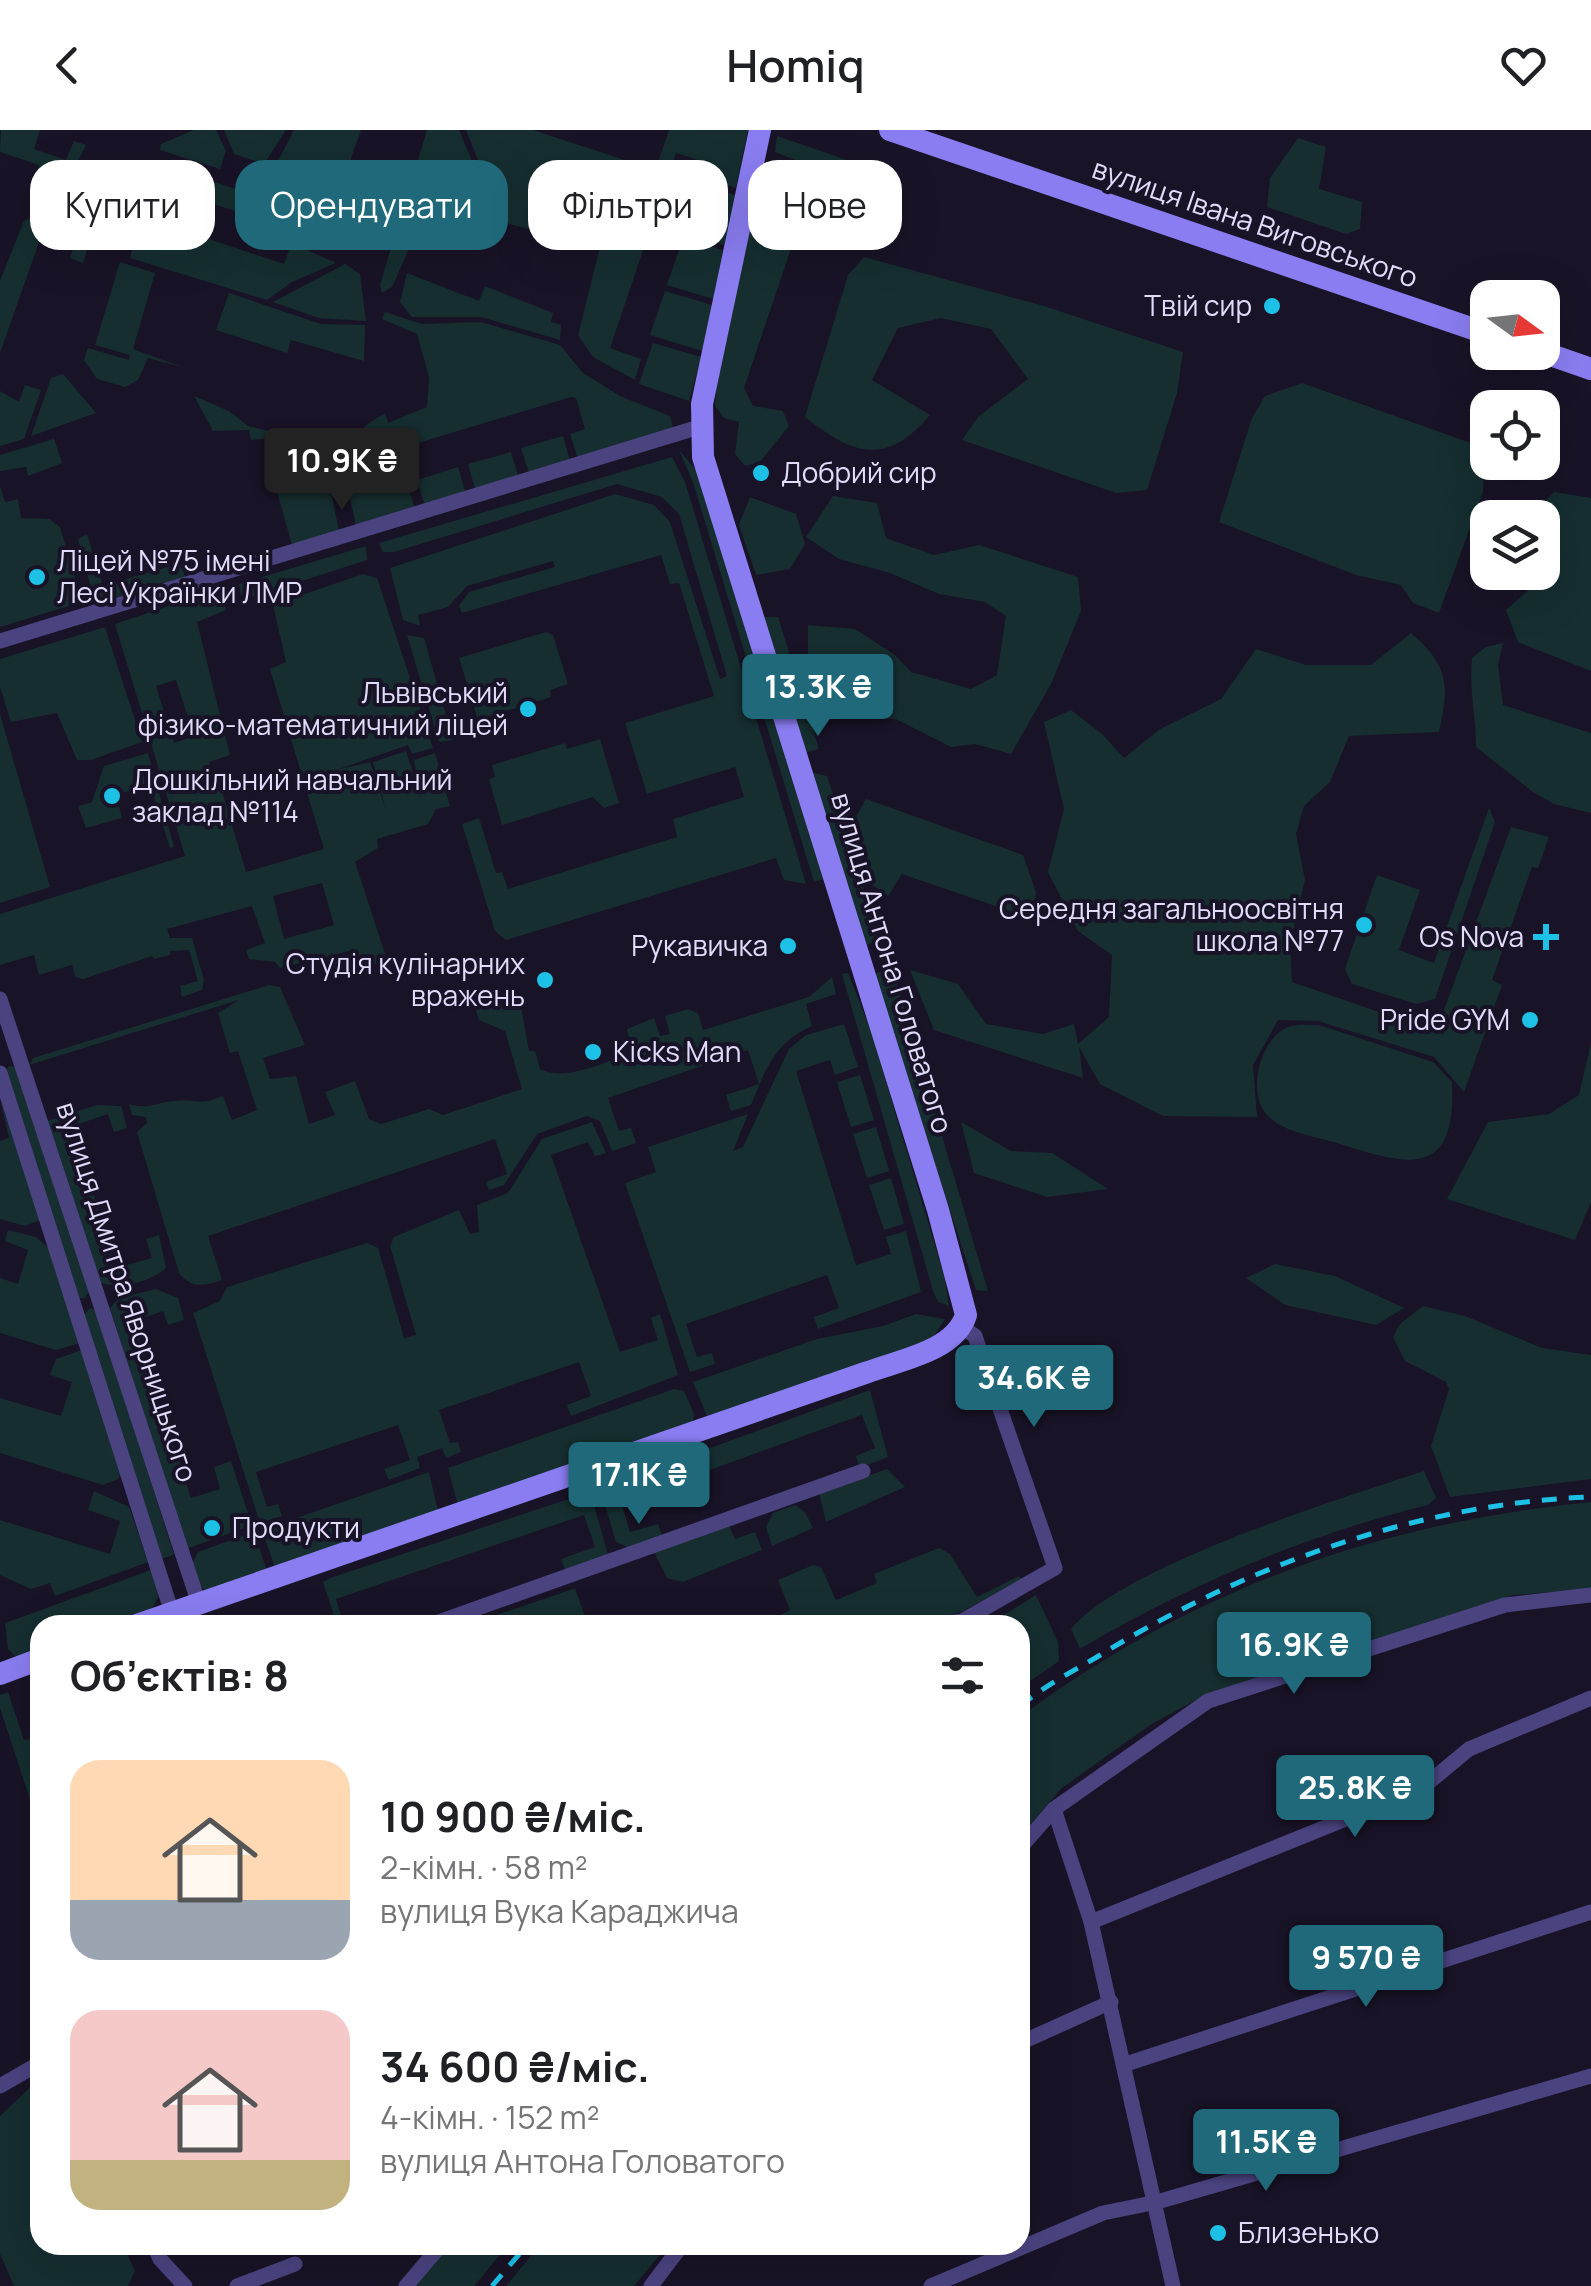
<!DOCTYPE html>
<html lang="uk">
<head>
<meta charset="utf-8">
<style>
  :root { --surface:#fff; --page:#f2f2f2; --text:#202124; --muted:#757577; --accent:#1f697b }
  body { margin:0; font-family:Manrope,sans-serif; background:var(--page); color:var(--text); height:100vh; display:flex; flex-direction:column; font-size:38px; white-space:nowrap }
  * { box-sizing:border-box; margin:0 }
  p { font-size:32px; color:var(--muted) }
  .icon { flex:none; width:55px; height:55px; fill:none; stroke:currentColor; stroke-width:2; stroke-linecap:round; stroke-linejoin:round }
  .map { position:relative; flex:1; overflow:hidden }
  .panel { position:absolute; left:30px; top:1485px; width:1000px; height:640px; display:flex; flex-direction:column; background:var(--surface); border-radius:30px; box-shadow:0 10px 40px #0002 }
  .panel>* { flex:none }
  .banner { position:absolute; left:30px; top:30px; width:1000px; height:90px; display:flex; gap:20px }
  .needle { width:65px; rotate:105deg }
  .buttons { position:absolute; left:1470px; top:150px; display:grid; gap:20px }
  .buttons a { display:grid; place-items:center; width:90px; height:90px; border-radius:20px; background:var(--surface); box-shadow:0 10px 40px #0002; font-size:50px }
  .price { position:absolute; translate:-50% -85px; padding:0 22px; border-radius:10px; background:var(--accent); color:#fff; font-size:32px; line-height:65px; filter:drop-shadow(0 2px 5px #0008) }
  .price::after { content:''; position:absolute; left:50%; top:60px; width:30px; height:22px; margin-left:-15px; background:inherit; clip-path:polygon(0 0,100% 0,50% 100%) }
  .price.current { background:#222; color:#fff }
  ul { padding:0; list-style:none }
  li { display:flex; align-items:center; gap:30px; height:250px; padding:0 40px }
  li span { display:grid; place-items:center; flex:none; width:280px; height:200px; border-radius:30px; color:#555 }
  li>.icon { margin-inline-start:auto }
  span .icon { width:120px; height:120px; fill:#fffc; stroke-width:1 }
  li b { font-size:42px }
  h2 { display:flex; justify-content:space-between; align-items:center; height:120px; padding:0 40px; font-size:42px }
  .chip { padding:0 35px; border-radius:30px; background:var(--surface); box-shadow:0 10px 40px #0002; font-size:35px; line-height:90px }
  .chip.current { background:var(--accent); color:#fff }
  header { display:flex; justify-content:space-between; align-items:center; height:130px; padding:0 40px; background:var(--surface); font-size:45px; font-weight:600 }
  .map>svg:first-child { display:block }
  .green { fill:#162e30; fill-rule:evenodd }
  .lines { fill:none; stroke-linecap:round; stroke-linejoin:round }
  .street { stroke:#4a4380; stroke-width:15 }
  .secondary { stroke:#8a7df1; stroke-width:22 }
  .rail { stroke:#1dc1e6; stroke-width:5; stroke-dasharray:15 12; stroke-linecap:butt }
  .poi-dot { fill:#1dc1e6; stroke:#181326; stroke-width:4 }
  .labels { text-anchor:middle; stroke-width:8; stroke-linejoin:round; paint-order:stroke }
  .street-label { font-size:28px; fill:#e2dcfb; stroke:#181326 }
  .poi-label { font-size:28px; fill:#e2dcfb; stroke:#181326; text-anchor:end }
</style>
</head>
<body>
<header><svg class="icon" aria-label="back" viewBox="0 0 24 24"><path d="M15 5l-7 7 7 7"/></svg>Homiq<svg class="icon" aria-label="heart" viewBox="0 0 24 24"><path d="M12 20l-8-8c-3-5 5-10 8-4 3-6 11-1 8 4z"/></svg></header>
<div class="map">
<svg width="1591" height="2156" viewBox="0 0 1591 2156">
  <rect width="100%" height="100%" fill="#181326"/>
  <g class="green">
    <polygon points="1,0 40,0 34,19 66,30 74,11 86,15 73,41 50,52 35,49 39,35 0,22"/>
    <polygon points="194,0 216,0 226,21 220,39 160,20 161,14"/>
    <polygon points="224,0 286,0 264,34 234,24"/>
    <polygon points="294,0 361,0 320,116 305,104 276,35"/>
    <polygon points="427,0 459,0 474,36 458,89 425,80 409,60"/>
    <polygon points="466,0 533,0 646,37 658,32 669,0 748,0 736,58 704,47 708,33 676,23 610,218 641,229 635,250 593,227 578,205 603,105 544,88 539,102 502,92"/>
    <path d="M 777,6 L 888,44 L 884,72 L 875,91 C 853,82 838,67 816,58 L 815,38 L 775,22 Z"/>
    <polygon points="1298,8 1326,17 1319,59 1362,72 1360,99 1346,104 1267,77 1270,48"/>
    <polygon points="163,35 242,61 235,81 156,56"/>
    <polygon points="701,54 735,65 724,115 685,102"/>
    <polygon points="88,69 284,134 296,101 309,121 336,133 292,152 267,170 130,128 135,108 90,83"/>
    <polygon points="769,70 795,73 802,86 744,258 753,276 783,281 789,296 760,332 745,336 735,324 739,292 724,288 715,276 716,260 754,73"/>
    <polygon points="39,84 80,101 90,111 83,133 70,128 79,103 45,95 0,223 0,151 24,91"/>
    <polygon points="399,91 419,96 392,157 382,163 380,155"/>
    <polygon points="683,108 723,120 713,169 667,155"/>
    <path d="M 864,127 L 1044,176 L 1183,222 L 1177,263 L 1147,360 L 1116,363 L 962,310 L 978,287 L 1028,249 L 991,199 L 941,188 L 898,198 L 872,250 L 930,285 C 886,337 853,325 805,287 L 848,145 Z"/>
    <polygon points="120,132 155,143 133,219 182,237 148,228 138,250 125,257 97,249 84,230 88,218 129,230 130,225 95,215"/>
    <polygon points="345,134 360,144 366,191 319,188 273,172"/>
    <polygon points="407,143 479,171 485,156 553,183 551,192 561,195 560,210 481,187 412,187 400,172"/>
    <polygon points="665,161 712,175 702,221 650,205"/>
    <polygon points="229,163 321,194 365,195 364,231 291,210 287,223 216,200"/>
    <path d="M 385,182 L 422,194 L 481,192 L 560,215 L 583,243 L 620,266 L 670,286 L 673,297 L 579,332 L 570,304 L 585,299 L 576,268 L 571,267 L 388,322 L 385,333 L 391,354 L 407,353 L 415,379 L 356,396 C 344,336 327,317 385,283 L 388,293 L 427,277 L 429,247 L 417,204 L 382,189 Z"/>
    <polygon points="653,213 701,227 689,271 639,254"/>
    <polygon points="63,244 96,283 31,306 51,248"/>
    <polygon points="1302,253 1485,318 1483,362 1439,483 1413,473 1401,455 1356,445 1219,392 1252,288 1265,266"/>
    <polygon points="25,255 41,260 24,309 0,316 0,261 19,272"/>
    <polygon points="194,266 229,281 248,296 296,307 306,302 320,309 339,401 292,415 272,344 290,339 275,307 251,310 249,300 213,301"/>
    <polygon points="563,306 571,334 530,346 521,318"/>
    <polygon points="54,309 62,333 28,346 26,337 0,341 0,325"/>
    <polygon points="679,320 697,341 824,749 814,752 693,352"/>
    <polygon points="511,322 519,349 476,362 468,334"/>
    <polygon points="672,327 685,352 806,754 784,750 776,728 506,810 495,801 462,694 479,688 496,743 502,742 508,759 677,707 673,689 744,667 735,637 647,664 625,593 714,566 679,453 670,454 661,425 462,483 459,476 469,462 555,437 553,431 467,456 448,477 418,485 420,496 403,490 390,438 615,364 654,375 670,392 720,549 727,546 679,384 662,367 617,354 394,422 383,422 379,413"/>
    <polygon points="458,337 466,365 425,376 417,350"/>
    <polygon points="0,356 5,372 18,369 21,388 49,389 60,397 82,472 0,497"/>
    <polygon points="1554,362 1591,368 1591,541 1518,512 1506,480 1532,457 1533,443 1542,442 1547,428 1541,376"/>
    <polygon points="833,366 877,373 886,408 934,425 979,415 1078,447 1081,481 1051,554 1011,624 975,614 951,617 896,589 857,587 828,576 808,534 808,495 855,499 895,525 911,542 971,559 997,545 1006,486 985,472 939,464 890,443 839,429 806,407"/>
    <polygon points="750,367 796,384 805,414 790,439 756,445 739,395"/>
    <polygon points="87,404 103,456 181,433 185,447 95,473 78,409"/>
    <polygon points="366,416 367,430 246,469 241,465 239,454"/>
    <path d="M 363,444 L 377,448 L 433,618 L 412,624 L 408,615 L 336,640 L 370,632 L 386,680 L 373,632 L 406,621 L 421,668 L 414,630 L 435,623 L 450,676 L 436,679 L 428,694 L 377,709 L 378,718 L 355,732 L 387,830 L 384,833 L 365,835 L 353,820 L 280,838 L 275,832 L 249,829 L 246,820 L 265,813 L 252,776 L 167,799 L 170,808 L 192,808 L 204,850 L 202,860 L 182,867 L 180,856 L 198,851 L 189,820 L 170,821 L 170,825 L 154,829 L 152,826 L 83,849 L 75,847 L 72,835 L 39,845 L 34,825 L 0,835 L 0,784 L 185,726 L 115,494 L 220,459 L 226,480 L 197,492 L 230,625 L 209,632 L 212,641 L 216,641 L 246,742 L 324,719 L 270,539 L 286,532 L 273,475 ZM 176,550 L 194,606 L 174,613 L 156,556 ZM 322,753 L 334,795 L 284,809 L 273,766 Z"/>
    <polygon points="760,487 778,487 819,619 804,623"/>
    <polygon points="105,497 142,612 91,630 77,630 57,583 11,592 0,557 0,529"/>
    <polygon points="546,502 553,505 568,554 550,560 551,567 478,590 459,528"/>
    <path d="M 1411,503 C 1448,535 1450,554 1439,602 L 1349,606 L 1330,652 L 1304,676 L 1296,704 L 1305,750 L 1290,813 L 1292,852 L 1443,904 L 1447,893 L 1444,880 L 1511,697 L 1549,707 L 1538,738 L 1532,737 L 1492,850 L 1502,855 L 1464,962 L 1434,927 L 1318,891 L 1278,890 L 1253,935 L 1257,987 L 1163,986 L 1100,954 L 1079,917 L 1083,948 L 934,900 L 910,840 L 958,854 L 986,894 L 1043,904 L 1074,894 L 1078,914 L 1109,887 L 1112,825 L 1078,801 L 1048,742 L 1064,679 L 1044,592 L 1071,580 L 1102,604 L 1124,628 L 1160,599 L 1221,569 L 1256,519 L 1306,535 L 1371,535 Z"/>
    <polygon points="407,505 424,508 453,610 439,612"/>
    <path d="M 1503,513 L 1498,535 L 1503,575 L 1591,603 L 1591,683 L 1554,674 L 1533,662 L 1476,617 C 1476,584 1469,563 1472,528 L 1486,517 Z"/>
    <polygon points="0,584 50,757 0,773"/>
    <polygon points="600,609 619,673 604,678 593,667 502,695 489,649 495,647 492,635 565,613 567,619"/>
    <polygon points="148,623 174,717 170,718 150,654 116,665 122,688 86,698 78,676 92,672 104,636"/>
    <polygon points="809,642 827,646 846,704 866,669 1023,725 1036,762 1033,789 902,744 888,766 860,746 879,810 867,815"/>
    <polygon points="1489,678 1495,692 1435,869 1416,874 1352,854 1345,839 1377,745 1420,760 1399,820 1434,833"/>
    <polygon points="892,838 988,1161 976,1160 873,844"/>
    <polygon points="848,843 870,898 945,1149 949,1176 938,1172 933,1161 842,844"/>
    <path d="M 832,847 L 836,864 L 806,874 L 812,896 C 776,911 765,940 751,975 L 731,981 L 726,965 L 759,954 L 748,920 L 608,968 L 619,1001 L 631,998 L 636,1013 L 612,1021 L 600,991 L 587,986 L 537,1004 L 504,1055 L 489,1060 L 486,1052 L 507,1044 L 495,1009 L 208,1106 L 222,1150 C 204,1156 192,1159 179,1143 L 137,1002 L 147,993 L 146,987 L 132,985 L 129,974 C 148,980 157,972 176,971 C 199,969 198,976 223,966 L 232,990 L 257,980 L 238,921 L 230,923 L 218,883 L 239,870 L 29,935 L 33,928 L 269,855 L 280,857 L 305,915 L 263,928 L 270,949 L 296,946 L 309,994 L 335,985 L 325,962 L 355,951 L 369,989 L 381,994 L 429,979 L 443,985 L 522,959 L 505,901 L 479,890 L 472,866 L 496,857 L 511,874 L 518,860 L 529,921 L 535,921 L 540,939 C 565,952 607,932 632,922 L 627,899 L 654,888 L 660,906 L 670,904 L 665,886 L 688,879 L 698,883 L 703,900 L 809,867 Z"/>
    <polygon points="844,894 858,937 835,945 830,930 796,941 856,1135 891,1124 886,1107 906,1101 921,1162 818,1199 814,1187 839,1178 827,1145 686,1194 697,1227 712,1223 715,1234 690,1242 625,1053 656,1042 648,1017 748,984 733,1021 743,1017 789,919 806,905"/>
    <path d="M 1319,895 L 1433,932 L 1452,952 C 1457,1050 1408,1036 1337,1013 C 1315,1006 1275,1002 1262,978 C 1249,954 1262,908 1288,897 C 1296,894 1310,895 1319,895 Z"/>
    <polygon points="1591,913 1591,1072 1575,1110 1447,1069 1488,992 1549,984 1579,965"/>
    <polygon points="9,936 16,937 89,1161 85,1168 79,1168 6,942"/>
    <polygon points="860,945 874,990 851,997 837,952"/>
    <polygon points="0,968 40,1090 25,1096 0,1089 0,1011 9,1008"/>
    <path d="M 97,975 L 121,976 L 127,998 L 114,1002 L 108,984 L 73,996 L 116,1138 L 152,1128 L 146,1109 L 159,1105 L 166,1138 C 152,1151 118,1161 100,1152 L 47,991 Z"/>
    <polygon points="592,992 606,1023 595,1026 588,1012 551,1025 620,1222 658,1210 651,1188 660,1184 678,1245 571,1286 567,1275 591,1266 579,1232 439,1280 450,1313 458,1312 461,1322 446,1328 442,1318 417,1327 420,1338 389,1350 384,1339 410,1330 398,1295 256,1342 267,1377 278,1374 282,1386 260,1393 193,1183 220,1171 227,1157 367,1113 378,1118 404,1208 416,1205 390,1116 394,1107 459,1080 470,1104 479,1102 477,1075 508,1063 542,1009"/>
    <polygon points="961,992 1011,1021 1052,1023 1108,1059 1047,1067 974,1043"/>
    <polygon points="876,997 889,1041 867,1048 853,1004"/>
    <polygon points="891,1048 904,1094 884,1100 869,1055"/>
    <polygon points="8,1100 36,1107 49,1118 80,1213 56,1220 0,1203 0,1148 18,1154 28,1120 5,1111"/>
    <polygon points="1275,1134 1335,1146 1404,1178 1376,1195 1285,1175 1246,1148"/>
    <polygon points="156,1159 178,1168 184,1190 168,1195 163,1181 134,1191 191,1368 220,1359 214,1337 231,1331 252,1395 186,1419 110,1178 119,1168"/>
    <polygon points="1423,1176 1465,1186 1542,1218 1591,1225 1591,1349 1450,1367 1431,1316 1449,1259 1446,1252 1405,1231 1393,1207 1400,1194"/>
    <polygon points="90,1178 96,1181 174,1425 161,1429 84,1185"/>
    <polygon points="916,1184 945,1189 930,1212 708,1289 693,1252 817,1209 883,1196"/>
    <polygon points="82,1220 121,1342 118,1349 103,1355 0,1323 0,1268 61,1286 72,1252 50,1245 56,1229"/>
    <polygon points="674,1259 684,1261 694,1284 692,1297 458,1376 448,1338"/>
    <polygon points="870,1260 888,1327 860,1338 856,1326 875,1318 862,1285 621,1372 630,1402 658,1394 662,1406 627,1417 616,1412 600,1358"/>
    <polygon points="887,1339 905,1357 826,1392 819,1363"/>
    <path d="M 1424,1341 L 1436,1368 L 1428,1375 C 1305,1405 1189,1455 1080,1519 L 1071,1499 C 1123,1436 1339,1369 1424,1341 Z"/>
    <polygon points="429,1342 438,1381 275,1438 262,1400"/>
    <polygon points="94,1361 129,1377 148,1432 55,1466 50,1453 31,1459 0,1445 0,1390 110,1424 120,1391 88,1380"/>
    <polygon points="590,1362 608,1424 566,1442 561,1429 595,1417 584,1385 336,1469 344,1495 337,1495 323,1452 330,1448"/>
    <path d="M 1591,1372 L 1591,1459 L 1513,1465 L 1207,1564 L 1150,1595 L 1062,1658 L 1020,1706 L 1020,1587 C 1192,1459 1379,1393 1591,1372 Z"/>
    <polygon points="795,1375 805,1382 813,1398 772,1416 766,1397 773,1383"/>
    <polygon points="727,1391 735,1409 755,1402 762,1420 683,1452 667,1448 654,1422"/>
    <polygon points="254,1402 267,1441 205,1460 197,1455 192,1434 198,1422"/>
    <polygon points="939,1418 950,1424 977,1467 1019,1446 1021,1449 963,1481 920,1495 783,1495 779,1486 790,1480 778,1450 813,1435 821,1437 836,1470 877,1453 874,1444"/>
    <polygon points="151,1440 159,1465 150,1483 114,1495 40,1495 40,1521 16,1527 8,1519 5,1493"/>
    <polygon points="575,1458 588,1495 468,1495 570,1460"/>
    <polygon points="1036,1465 1058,1512 1059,1531 1020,1558 1020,1495 988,1495"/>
    <polygon points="8,1562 24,1610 40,1607 40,1700 0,1578 0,1565"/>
    <polygon points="40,1948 40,2115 123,2115 135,2141 128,2156 14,2156 0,2124 0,1986"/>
    <polygon points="443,2115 508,2115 474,2156 410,2156"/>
    <polygon points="540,2115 668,2115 634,2156 506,2156"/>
  </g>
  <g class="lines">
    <g class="street">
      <polyline points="0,511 699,297"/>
      <polyline points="0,869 199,1474"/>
      <polyline points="0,943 172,1483"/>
      <polyline points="430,1495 863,1341"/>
      <polyline points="937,1495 962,1491 1055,1438 979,1218 975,1206 962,1197"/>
      <polyline points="1054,1679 1091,1792 1173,2156"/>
      <polyline points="1020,1718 1054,1679 1208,1571 1505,1475 1591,1465"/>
      <polyline points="1091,1792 1422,1658 1469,1619 1591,1568"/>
      <polyline points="1020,1913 1111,1872"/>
      <polyline points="1126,1934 1591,1782"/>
      <polyline points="0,1956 40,1933"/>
      <polyline points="154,2115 160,2129 185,2156"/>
      <polyline points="237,2156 295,2134"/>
      <polyline points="406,2156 441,2115"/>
      <polyline points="651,2156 682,2115"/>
      <polyline points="931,2156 1103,2083 1157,2072 1591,1946"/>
    </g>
    <g class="secondary">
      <polyline points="890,0 1488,204"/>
      <polyline points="1542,222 1591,239"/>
      <path d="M 137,1495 L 868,1242 C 900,1230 955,1221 966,1185 L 938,1080 L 703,327 L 702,274 L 760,0"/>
      <polyline points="0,1544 40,1529"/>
    </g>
    <g class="rail">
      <path d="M 1020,1576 C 1043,1557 1071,1542 1097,1527 C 1242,1437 1419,1373 1591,1367"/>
      <polyline points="492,2156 527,2115"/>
    </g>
  </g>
  <g class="poi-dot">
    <circle cx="1272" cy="176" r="10"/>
    <circle cx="761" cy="343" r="10"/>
    <circle cx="37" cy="447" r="10"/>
    <circle cx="528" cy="579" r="10"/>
    <circle cx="112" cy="666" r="10"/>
    <circle cx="1364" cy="795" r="10"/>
    <path d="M1541 792h10v10h10v10h-10v10h-10v-10h-10v-10h10z"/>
    <circle cx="788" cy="816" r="10"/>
    <circle cx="545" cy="850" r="10"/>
    <circle cx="1530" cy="890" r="10"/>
    <circle cx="593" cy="922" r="10"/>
    <circle cx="212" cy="1398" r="10"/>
    <circle cx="1218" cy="2103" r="10"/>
  </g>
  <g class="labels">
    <g class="street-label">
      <text transform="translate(1255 93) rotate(19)" y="10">вулиця Івана Виговського</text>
      <text transform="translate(892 833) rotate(73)" y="10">вулиця Антона Головатого</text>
      <text transform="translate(127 1162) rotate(72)" y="10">вулиця Дмитра Яворницького</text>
    </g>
    <g class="poi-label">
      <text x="1252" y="186">Твій сир</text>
      <text x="781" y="353" text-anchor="start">Добрий сир</text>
      <text x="57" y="441" text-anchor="start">Ліцей №75 імені<tspan x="57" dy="32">Лесі Українки ЛМР</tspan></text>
      <text x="508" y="573">Львівський<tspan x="508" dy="32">фізико-математичний ліцей</tspan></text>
      <text x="132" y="660" text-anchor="start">Дошкільний навчальний<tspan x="132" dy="32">заклад №114</tspan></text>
      <text x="1344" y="789">Середня загальноосвітня<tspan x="1344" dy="32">школа №77</tspan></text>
      <text x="1524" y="817">Os Nova</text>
      <text x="768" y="826">Рукавичка</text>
      <text x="525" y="844">Студія кулінарних<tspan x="525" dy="32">вражень</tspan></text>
      <text x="1510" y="900">Pride GYM</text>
      <text x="613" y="932" text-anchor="start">Kicks Man</text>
      <text x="232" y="1408" text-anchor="start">Продукти</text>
      <text x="1238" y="2113" text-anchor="start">Близенько</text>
    </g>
  </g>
</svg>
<div class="buttons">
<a><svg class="needle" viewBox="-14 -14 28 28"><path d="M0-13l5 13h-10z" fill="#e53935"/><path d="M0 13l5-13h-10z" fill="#757577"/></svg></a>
<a><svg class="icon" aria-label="locate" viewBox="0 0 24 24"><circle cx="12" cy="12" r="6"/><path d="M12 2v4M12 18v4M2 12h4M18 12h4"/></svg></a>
<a><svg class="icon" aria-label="layers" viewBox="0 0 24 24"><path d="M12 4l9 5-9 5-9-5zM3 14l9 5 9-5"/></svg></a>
</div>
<b class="price current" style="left:342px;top:383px">10.9K ₴</b>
<b class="price" style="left:818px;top:609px">13.3K ₴</b>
<b class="price" style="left:1034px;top:1300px">34.6K ₴</b>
<b class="price" style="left:639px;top:1397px">17.1K ₴</b>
<b class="price" style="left:1294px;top:1567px">16.9K ₴</b>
<b class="price" style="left:1355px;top:1710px">25.8K ₴</b>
<b class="price" style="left:1366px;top:1880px">9 570 ₴</b>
<b class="price" style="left:1266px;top:2064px">11.5K ₴</b>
<div class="banner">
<a class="chip">Купити</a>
<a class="chip current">Орендувати</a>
<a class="chip">Фільтри</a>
<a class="chip">Нове</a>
</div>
<section class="panel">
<h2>Об’єктів: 8<svg class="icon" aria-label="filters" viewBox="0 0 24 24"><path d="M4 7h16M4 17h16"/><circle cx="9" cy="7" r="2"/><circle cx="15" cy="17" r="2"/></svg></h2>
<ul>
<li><span style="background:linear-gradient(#ffd9b3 70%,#9aa5b1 0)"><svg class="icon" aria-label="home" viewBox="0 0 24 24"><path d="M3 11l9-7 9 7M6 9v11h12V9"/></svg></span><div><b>10 900 ₴/міс.</b><p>2-кімн. · 58 m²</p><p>вулиця Вука Караджича</p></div></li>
<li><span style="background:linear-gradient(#f6c9c9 75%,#c2b280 0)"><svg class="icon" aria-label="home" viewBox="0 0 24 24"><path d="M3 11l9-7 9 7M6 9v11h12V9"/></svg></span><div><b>34 600 ₴/міс.</b><p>4-кімн. · 152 m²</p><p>вулиця Антона Головатого</p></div></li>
</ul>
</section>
</div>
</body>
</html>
